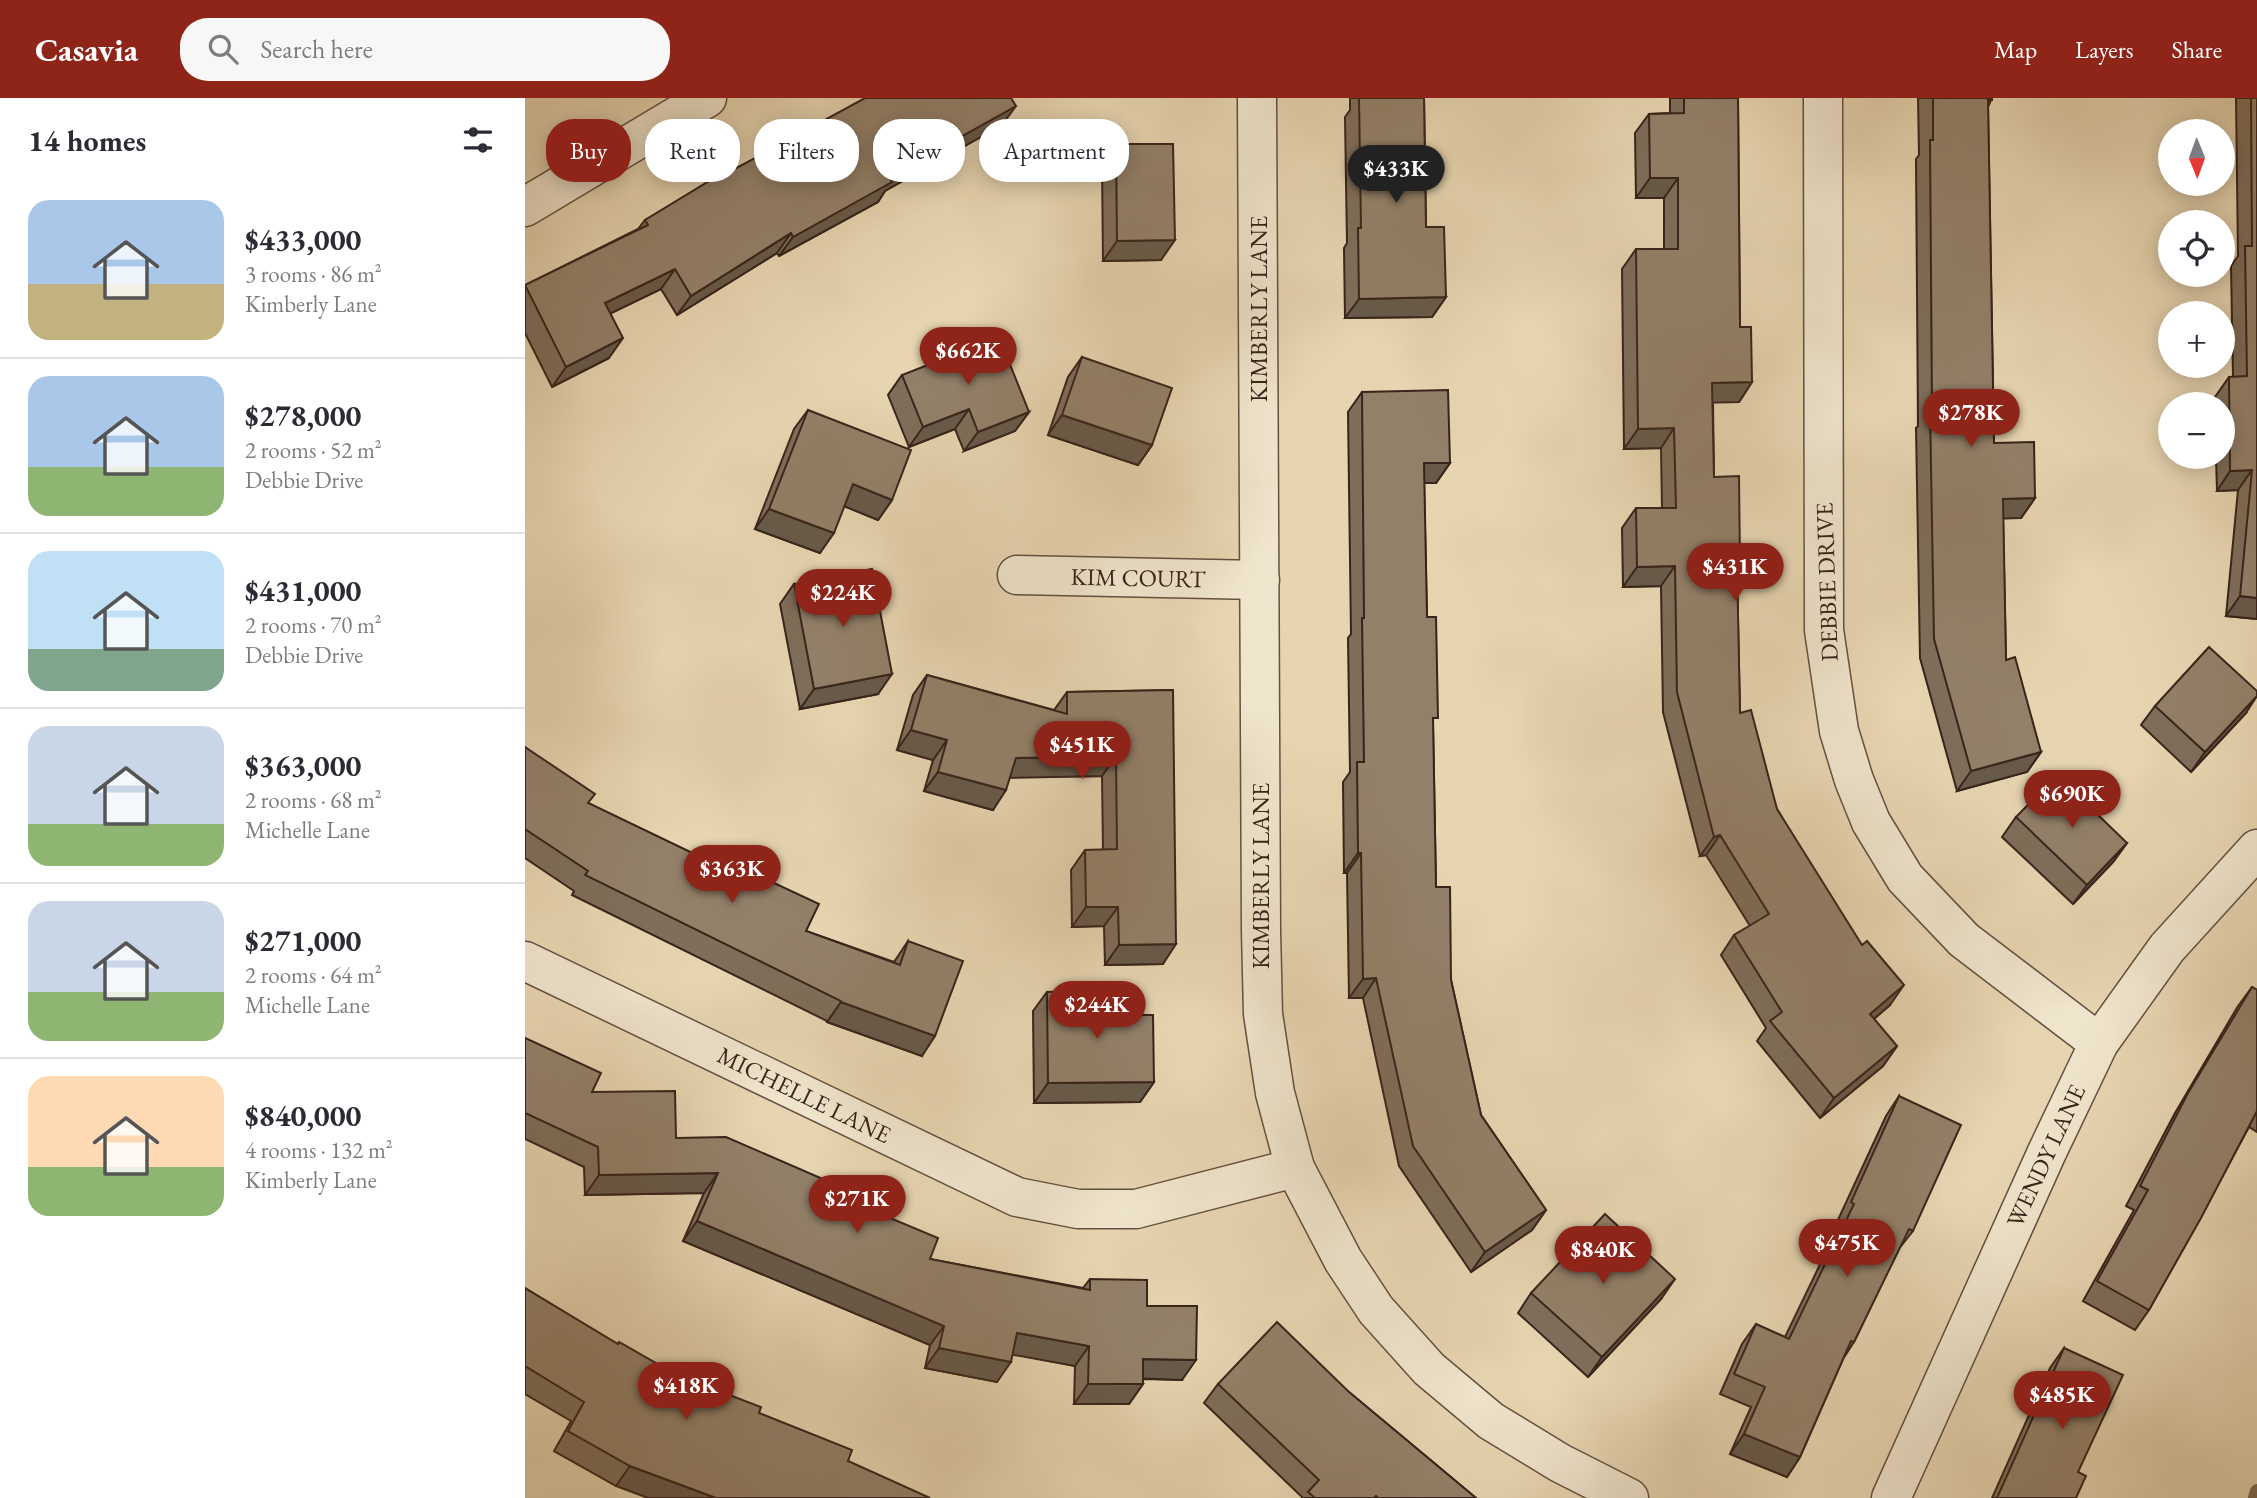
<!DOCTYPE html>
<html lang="en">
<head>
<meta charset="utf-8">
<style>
  :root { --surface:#fff; --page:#f7f7f7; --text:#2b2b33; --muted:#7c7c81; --line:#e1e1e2; --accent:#8f2418 }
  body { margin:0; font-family:"EB Garamond",serif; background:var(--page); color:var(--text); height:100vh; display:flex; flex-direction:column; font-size:26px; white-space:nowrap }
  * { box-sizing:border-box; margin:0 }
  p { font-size:23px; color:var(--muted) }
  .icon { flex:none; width:38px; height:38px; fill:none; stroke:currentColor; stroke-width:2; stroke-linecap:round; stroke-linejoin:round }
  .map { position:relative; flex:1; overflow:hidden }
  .details { display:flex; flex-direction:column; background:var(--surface); width:525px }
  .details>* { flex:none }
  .top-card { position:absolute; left:21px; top:21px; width:665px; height:63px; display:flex; gap:14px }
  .needle { width:46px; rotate:179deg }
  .fabs { position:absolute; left:1633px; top:21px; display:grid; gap:14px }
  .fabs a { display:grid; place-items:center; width:77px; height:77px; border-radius:50%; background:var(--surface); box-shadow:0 4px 18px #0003; font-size:35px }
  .price { position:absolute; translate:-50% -60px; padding:0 16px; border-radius:24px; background:var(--accent); color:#fff; font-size:23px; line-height:46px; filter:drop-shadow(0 2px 4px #0008) }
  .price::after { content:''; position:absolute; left:50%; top:42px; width:21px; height:16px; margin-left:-10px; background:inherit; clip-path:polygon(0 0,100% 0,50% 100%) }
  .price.current { background:#222; color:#fff }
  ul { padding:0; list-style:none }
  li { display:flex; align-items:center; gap:21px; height:175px; padding:0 28px }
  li+li { border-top:2px solid var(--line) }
  li span { display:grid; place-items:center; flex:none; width:196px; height:140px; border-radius:21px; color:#555 }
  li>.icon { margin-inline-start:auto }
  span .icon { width:84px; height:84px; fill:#fffc; stroke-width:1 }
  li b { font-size:30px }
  h2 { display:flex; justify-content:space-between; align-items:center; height:84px; padding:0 28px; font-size:30px }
  .chip { padding:0 24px; border-radius:28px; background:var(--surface); box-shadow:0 4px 18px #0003; font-size:24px; line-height:63px }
  .chip.current { background:var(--accent); color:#fff }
  header { display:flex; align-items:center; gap:42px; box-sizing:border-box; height:98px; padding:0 35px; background:var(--accent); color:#fff }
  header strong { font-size:33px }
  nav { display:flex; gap:38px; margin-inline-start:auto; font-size:24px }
  .search { width:490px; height:63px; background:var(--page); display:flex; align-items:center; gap:18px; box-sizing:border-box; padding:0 24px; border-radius:28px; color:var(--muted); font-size:26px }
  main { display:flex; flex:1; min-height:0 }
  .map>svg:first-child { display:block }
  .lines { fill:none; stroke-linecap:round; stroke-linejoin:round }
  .stream { stroke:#7e6a56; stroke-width:14 }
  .minor-casing { stroke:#645040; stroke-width:41 }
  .tertiary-casing { stroke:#645040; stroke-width:41 }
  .minor { stroke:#efe4cc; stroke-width:38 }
  .tertiary { stroke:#efe4cc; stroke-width:38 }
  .wall { fill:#7e6e5a; stroke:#38241b; stroke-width:2 }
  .shaded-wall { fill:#675a4a; stroke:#38241b; stroke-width:2 }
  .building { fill:#938069; stroke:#38241b; stroke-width:2 }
  .labels { text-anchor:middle; stroke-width:5; stroke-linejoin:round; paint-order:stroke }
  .street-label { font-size:24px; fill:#38241b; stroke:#efe4cc }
</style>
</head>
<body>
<header>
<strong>Casavia</strong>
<div class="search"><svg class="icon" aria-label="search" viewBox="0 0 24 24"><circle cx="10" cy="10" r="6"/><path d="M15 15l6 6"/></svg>Search here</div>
<nav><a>Map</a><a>Layers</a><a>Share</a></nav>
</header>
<main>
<section class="details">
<h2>14 homes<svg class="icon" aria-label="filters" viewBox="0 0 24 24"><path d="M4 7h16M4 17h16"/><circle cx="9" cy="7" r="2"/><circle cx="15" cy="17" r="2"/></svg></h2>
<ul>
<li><span style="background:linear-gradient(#a9c7e8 60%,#c2b280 0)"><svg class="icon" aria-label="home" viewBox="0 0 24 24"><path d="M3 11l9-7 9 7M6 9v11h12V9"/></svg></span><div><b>$433,000</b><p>3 rooms · 86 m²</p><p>Kimberly Lane</p></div></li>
<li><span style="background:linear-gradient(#a9c7e8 65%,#8fb573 0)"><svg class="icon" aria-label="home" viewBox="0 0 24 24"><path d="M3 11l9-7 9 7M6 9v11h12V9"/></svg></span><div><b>$278,000</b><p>2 rooms · 52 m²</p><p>Debbie Drive</p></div></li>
<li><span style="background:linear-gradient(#bfe0f5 70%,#7fa58c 0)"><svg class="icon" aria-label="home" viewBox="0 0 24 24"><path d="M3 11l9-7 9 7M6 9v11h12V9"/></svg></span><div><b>$431,000</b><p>2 rooms · 70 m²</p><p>Debbie Drive</p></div></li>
<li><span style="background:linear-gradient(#c9d6e8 70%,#8fb573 0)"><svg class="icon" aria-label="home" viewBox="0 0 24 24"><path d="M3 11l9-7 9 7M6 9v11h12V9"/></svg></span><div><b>$363,000</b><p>2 rooms · 68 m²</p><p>Michelle Lane</p></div></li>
<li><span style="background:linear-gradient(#c9d6e8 65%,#8fb573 0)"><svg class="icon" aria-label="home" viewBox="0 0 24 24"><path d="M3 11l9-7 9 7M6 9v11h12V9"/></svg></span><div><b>$271,000</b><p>2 rooms · 64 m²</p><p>Michelle Lane</p></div></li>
<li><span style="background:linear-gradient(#ffd9b3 65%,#8fb573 0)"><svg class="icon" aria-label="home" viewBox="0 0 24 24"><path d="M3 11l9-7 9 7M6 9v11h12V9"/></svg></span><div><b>$840,000</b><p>4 rooms · 132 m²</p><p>Kimberly Lane</p></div></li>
</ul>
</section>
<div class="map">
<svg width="1732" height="1400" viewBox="0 0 1732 1400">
  <rect width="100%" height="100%" fill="#e7d5b1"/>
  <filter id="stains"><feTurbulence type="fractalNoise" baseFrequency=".00286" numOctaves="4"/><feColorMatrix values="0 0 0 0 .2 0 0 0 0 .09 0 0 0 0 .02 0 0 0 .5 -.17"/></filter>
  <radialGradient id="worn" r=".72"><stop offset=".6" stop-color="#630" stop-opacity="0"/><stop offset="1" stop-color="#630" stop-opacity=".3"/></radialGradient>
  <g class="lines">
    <polyline class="stream" points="1730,1400 1732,1393"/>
    <g class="minor-casing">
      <g id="minor">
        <polyline points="1298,0 1299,532 1314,633 1329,682 1346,724 1380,780 1439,842 1574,945"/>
        <polyline points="0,109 182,0"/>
        <polyline points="492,477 735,482"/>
        <polyline points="0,863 492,1099 553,1111 611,1111 770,1070"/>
        <polyline points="1366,1400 1522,1054 1574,945 1642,850 1732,751"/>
      </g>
    </g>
    <g class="tertiary-casing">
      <polyline id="tertiary" points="732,0 736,833 738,916 750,995 770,1070 818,1162 851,1212 904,1271 966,1323 1035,1365 1104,1400"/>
    </g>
    <use href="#minor" class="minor"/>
    <use href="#tertiary" class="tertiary"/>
  </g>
  <g class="wall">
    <polygon points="825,0 899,0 901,129 921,199 907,219 820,220 819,150 822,145 820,19 825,12"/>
    <polygon points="1145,0 1213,0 1215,229 1227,284 1214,304 1188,304 1189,379 1215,467 1212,471 1215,615 1252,711 1365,907 1349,921 1372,948 1358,968 1295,1020 1232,943 1241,930 1196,857 1209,837 1225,828 1181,757 1175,758 1138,614 1136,488 1098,489 1097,430 1111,410 1137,410 1136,350 1099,351 1097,171 1111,151 1139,151 1139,100 1111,100 1110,35 1124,16 1145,15"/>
    <polygon points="1393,0 1467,0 1463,9 1469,345 1510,400 1496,420 1478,420 1481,562 1516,654 1502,674 1432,693 1395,560 1391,330 1393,328 1391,61 1394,57"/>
    <polygon points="1711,0 1732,0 1732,521 1701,518 1713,392 1692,393 1691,359 1698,359 1698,306 1690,306 1690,299 1704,279 1708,279 1706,168 1713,158"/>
    <polygon points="477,27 360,93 353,104 254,158 252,155 152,217 136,191 86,215 84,260 27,289 0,235 0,187 113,131 120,122 195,79"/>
    <polygon points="591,46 636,162 578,163 577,66"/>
    <polygon points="557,259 627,347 613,367 523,337 543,279"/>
    <polygon points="377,277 504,314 490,333 439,353 430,331 384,349 363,297"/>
    <polygon points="837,294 925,365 911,385 899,385 902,519 908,627 911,789 926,882 956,1017 1021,1112 1007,1132 946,1174 874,1068 838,900 824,900 822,775 819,775 818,684 825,674 823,540 826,536 823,314"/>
    <polygon points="283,312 367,402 353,422 319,408 295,455 230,431 269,331"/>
    <polygon points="269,486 353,596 275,611 255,506"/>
    <polygon points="402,577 529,612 542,594 648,592 638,866 580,867 579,828 547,829 546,772 560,752 578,752 577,678 485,679 468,712 399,693 408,662 372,652 388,597"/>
    <polygon points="1630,608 1721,615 1666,674 1616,627"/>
    <polygon points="0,649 63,705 212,777 217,770 281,833 369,864 383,843 397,958 302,924 302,923 47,797 49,793 0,760"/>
    <polygon points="1491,719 1602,745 1588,764 1548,806 1477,739"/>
    <polygon points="1727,889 1732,892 1732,1034 1724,1029 1624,1212 1610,1232 1558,1203 1609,1112 1601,1108 1650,1015 1713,908"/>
    <polygon points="522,894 587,917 629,984 615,1004 509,1005 508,913"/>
    <polygon points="0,940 67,994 151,1040 303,1094 405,1161 558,1190 565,1181 622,1208 657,1282 618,1281 618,1286 604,1306 549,1306 550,1268 488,1256 472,1284 400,1270 405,1247 158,1143 179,1095 60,1097 59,1069 0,1041"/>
    <polygon points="1374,998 1388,1133 1373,1152 1329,1244 1318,1261 1275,1359 1262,1379 1205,1356 1226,1309 1195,1296 1217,1246 1231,1226 1260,1239 1315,1125 1312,1124 1361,1018"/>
    <polygon points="0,1190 92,1246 152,1277 234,1315 323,1363 91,1388 29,1353 46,1323 0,1296"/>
    <polygon points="1006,1195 1136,1201 1063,1279 993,1215"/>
    <polygon points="1539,1250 1553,1374 1551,1400 1467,1400 1525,1270"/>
    <polygon points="693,1286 824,1294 951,1400 778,1400 679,1305"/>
  </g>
  <g class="shaded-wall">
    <polygon points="491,8 477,27 360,93 353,104 254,158 268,139 364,79"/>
    <polygon points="1125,80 1153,80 1139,100 1111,100"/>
    <polygon points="266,135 252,155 152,217 166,198"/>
    <polygon points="650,142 636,162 578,163 592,143"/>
    <polygon points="150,171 136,191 66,225 80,205"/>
    <polygon points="921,199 907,219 820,220 834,201"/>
    <polygon points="98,240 84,260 27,289 41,269"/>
    <polygon points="1227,284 1214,304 1173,305 1187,285"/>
    <polygon points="444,311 430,331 384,349 398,329"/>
    <polygon points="504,314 490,333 439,353 453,334"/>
    <polygon points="537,317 627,347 613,367 523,337"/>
    <polygon points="1149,330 1136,350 1099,351 1113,331"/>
    <polygon points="899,365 925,365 911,385 885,385"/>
    <polygon points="1727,372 1713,392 1692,393 1705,373"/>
    <polygon points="328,386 367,402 353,422 314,406"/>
    <polygon points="1510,400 1496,420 1464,421 1478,401"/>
    <polygon points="244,411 309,435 295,455 230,431"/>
    <polygon points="1150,468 1136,488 1098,489 1112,469"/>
    <polygon points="1715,498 1732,500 1732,521 1701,518"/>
    <polygon points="367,576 353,596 275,611 289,591"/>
    <polygon points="1732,598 1721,615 1666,674 1680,654"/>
    <polygon points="386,632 422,642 408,662 372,652"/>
    <polygon points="1516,654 1502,674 1432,693 1446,673"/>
    <polygon points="591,658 577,678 477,680 491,660"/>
    <polygon points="413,674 481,692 468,712 399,693"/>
    <polygon points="1195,737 1181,757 1175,758 1189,739"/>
    <polygon points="1602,745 1588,764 1548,806 1562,787"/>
    <polygon points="833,755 836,755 822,775 819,775"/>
    <polygon points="561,809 593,809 579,828 547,829"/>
    <polygon points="651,846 638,866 580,867 594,847"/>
    <polygon points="851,880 838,900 824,900 838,881"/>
    <polygon points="1379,887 1365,907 1331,936 1345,916"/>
    <polygon points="316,904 410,938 397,958 302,924"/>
    <polygon points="1372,948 1358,968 1295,1020 1309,1000"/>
    <polygon points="629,984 615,1004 509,1005 523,985"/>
    <polygon points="193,1075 179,1095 60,1097 74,1077"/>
    <polygon points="1021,1112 1007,1132 946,1174 960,1154"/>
    <polygon points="172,1123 419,1228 405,1247 158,1143"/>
    <polygon points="1150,1181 1136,1201 1063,1279 1077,1259"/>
    <polygon points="492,1235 564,1248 550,1268 478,1255"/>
    <polygon points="414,1250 486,1264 472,1284 400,1270"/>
    <polygon points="618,1261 671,1262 657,1282 605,1280"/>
    <polygon points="563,1286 618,1286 604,1306 549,1306"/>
    <polygon points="1219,1336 1275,1359 1262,1379 1205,1356"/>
    <polygon points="105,1368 191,1400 123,1400 91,1388"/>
  </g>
  <g class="building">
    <polygon points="340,0 486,0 491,8 364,79 367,84 268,139 266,135 166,198 150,171 80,205 98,240 41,269 0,187 123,127 120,122 194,77 195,79"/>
    <polygon points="834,0 899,0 901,129 919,129 921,199 834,201 833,130 836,130"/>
    <polygon points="1159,0 1213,0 1215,229 1226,229 1227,284 1187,285 1189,379 1214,378 1215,467 1212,467 1215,615 1226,612 1252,711 1337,847 1342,843 1379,887 1345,916 1372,948 1309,1000 1245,923 1257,914 1209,837 1244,816 1195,737 1189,739 1152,594 1150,468 1112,469 1111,410 1151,410 1149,330 1113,331 1111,151 1153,151 1153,80 1125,80 1124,16 1159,15"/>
    <polygon points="1408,0 1467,0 1467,2 1463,2 1469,345 1509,344 1510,400 1478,401 1481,562 1490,559 1516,654 1446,673 1409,541 1405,310 1407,310 1405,42 1408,42"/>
    <polygon points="1726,0 1732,0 1732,500 1715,498 1727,372 1705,373 1704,279 1722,278 1720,148 1727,148"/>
    <polygon points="591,46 648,46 650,142 592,143"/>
    <polygon points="474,239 504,314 453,334 444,311 398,329 377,277"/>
    <polygon points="557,259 647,290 627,347 537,317"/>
    <polygon points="923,292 925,365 899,365 902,519 911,519 913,620 908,620 911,789 925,789 926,882 956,1017 1021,1112 960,1154 888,1048 851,880 838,881 836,755 833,755 832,664 839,664 837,520 839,520 837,294"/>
    <polygon points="283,312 386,352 367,402 328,386 309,435 244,411"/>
    <polygon points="347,471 367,576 289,591 269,486"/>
    <polygon points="1684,549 1732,593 1732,598 1680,654 1630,608"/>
    <polygon points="402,577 542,616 542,594 648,592 651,846 594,847 593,809 561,809 560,752 592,751 591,658 491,660 481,692 413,674 422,642 386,632"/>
    <polygon points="0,649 70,696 63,705 213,777 217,770 294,806 281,833 375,867 383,843 438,863 410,938 316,904 316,903 60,777 63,773 0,731"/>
    <polygon points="1532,677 1602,745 1562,787 1491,719"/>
    <polygon points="1727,889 1732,892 1732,1013 1676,1120 1624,1212 1572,1183 1623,1092 1615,1088 1663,995"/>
    <polygon points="586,892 587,917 628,917 629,984 523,985 522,894"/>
    <polygon points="0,940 76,975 67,994 150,993 151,1040 201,1039 307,1085 303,1094 413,1140 405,1161 565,1192 565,1181 622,1182 622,1208 672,1208 671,1262 618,1261 618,1286 563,1286 564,1248 492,1235 486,1264 414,1250 419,1228 172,1123 193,1075 74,1077 73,1049 0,1015"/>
    <polygon points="1374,998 1436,1027 1388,1133 1384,1131 1329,1244 1326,1243 1275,1359 1219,1336 1240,1289 1209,1276 1231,1226 1264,1241 1329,1106 1326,1104"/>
    <polygon points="1080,1116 1150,1181 1077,1259 1006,1195"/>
    <polygon points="0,1190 93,1246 94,1244 152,1277 236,1309 234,1315 327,1352 323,1363 405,1400 191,1400 105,1368 43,1333 59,1304 0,1268"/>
    <polygon points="752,1224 824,1294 951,1400 853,1400 851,1398 849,1400 790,1400 783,1394 794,1382 693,1286"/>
    <polygon points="1539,1250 1598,1277 1553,1374 1561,1378 1551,1400 1472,1400"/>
  </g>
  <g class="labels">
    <g class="street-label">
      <text transform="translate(734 211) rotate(-90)" y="8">KIMBERLY LANE</text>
      <text transform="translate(613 480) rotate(1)" y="8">KIM COURT</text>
      <text transform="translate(1302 484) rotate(-92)" y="8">DEBBIE DRIVE</text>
      <text transform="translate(736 778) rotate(-90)" y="8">KIMBERLY LANE</text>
      <text transform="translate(279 997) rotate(26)" y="8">MICHELLE LANE</text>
      <text transform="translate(1521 1058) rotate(-65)" y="8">WENDY LANE</text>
    </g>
  </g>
  <rect width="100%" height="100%" filter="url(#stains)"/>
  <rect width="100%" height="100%" fill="url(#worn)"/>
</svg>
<div class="fabs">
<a><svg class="needle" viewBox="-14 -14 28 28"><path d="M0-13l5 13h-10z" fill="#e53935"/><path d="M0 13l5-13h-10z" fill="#7c7c81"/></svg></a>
<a><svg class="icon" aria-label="locate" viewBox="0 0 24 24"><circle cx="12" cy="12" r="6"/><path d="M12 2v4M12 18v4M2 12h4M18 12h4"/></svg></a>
<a>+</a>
<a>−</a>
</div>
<b class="price current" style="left:871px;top:107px">$433K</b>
<b class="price" style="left:443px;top:289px">$662K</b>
<b class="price" style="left:1446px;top:351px">$278K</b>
<b class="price" style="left:1210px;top:505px">$431K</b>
<b class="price" style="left:318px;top:531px">$224K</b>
<b class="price" style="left:557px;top:683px">$451K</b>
<b class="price" style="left:1547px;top:732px">$690K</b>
<b class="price" style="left:207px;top:807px">$363K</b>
<b class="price" style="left:572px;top:943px">$244K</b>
<b class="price" style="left:332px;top:1137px">$271K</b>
<b class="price" style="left:1322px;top:1181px">$475K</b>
<b class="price" style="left:1078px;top:1188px">$840K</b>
<b class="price" style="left:161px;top:1324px">$418K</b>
<b class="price" style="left:1537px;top:1333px">$485K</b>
<div class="top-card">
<a class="chip current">Buy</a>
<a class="chip">Rent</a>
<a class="chip">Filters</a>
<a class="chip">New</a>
<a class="chip">Apartment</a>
</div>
</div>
</main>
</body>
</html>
